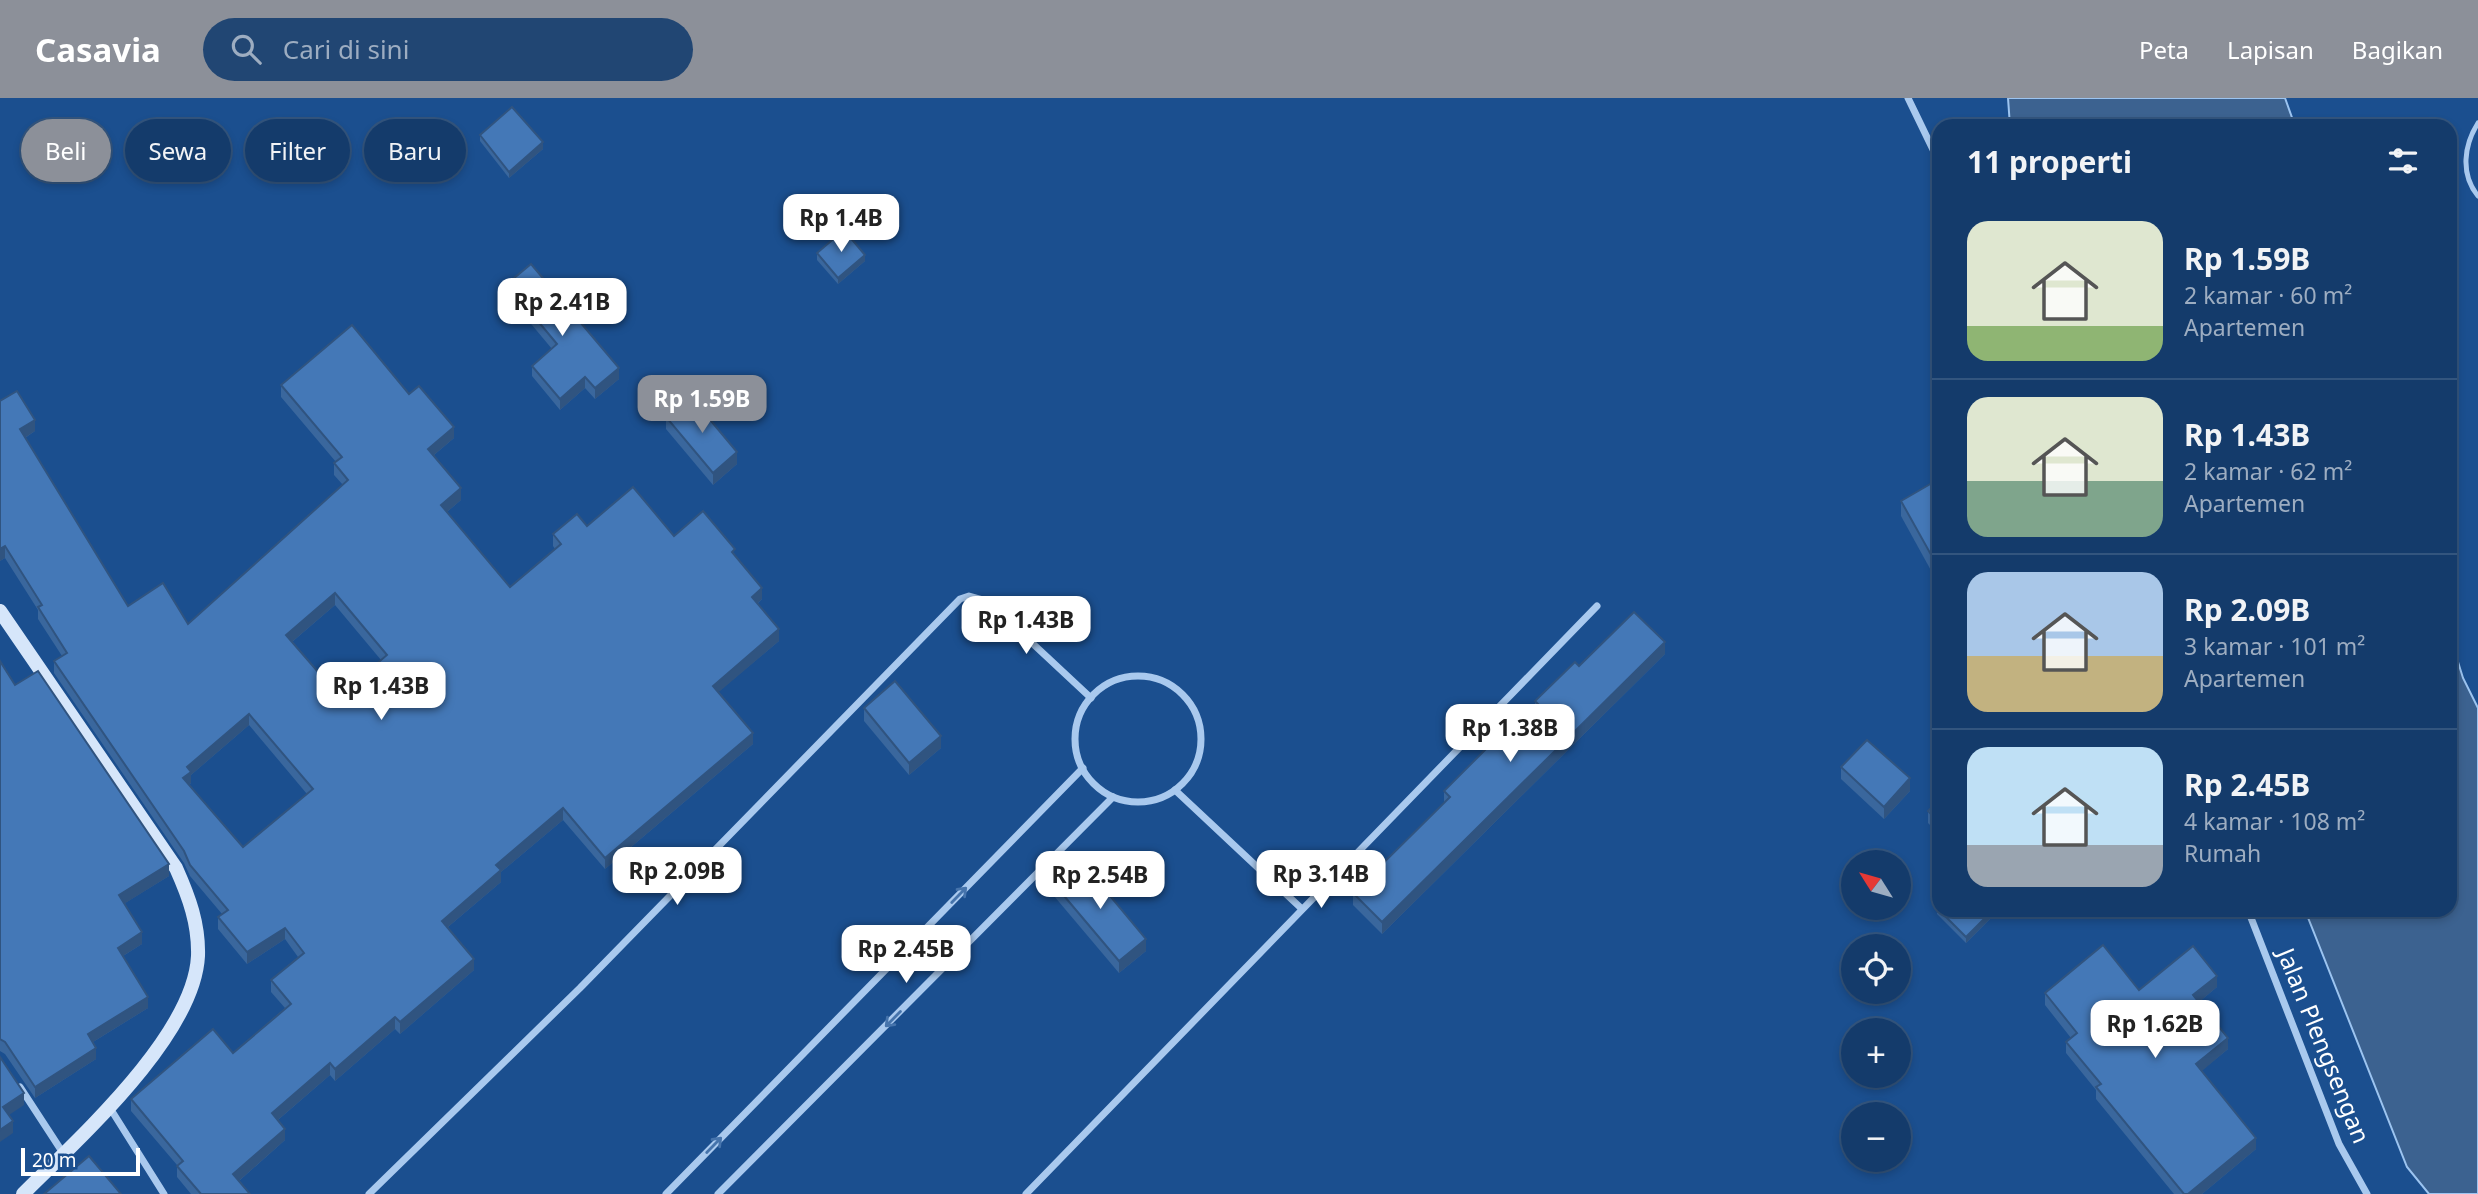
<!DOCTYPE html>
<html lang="id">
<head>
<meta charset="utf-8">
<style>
  :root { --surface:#143b6b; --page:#214673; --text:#f1f3f6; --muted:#9dadc1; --line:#33557e; --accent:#8c9099 }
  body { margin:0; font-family:"Noto Sans",sans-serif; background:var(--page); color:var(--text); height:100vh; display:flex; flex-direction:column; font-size:26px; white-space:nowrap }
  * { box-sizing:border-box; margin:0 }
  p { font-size:23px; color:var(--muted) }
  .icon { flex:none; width:38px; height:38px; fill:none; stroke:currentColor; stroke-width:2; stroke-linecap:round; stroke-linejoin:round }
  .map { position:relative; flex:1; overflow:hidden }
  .drawer { position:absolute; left:1932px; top:21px; width:525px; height:798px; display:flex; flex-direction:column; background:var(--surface); border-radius:21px; box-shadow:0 4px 10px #0003,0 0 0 2px var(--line) }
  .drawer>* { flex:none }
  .top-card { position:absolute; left:21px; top:21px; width:665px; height:63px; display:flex; gap:14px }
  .needle { width:46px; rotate:307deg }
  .buttons { position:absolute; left:1841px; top:752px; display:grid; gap:14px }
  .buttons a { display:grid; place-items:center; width:70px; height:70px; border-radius:50%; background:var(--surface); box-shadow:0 4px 10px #0003,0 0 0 2px var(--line); font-size:35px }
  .scale { position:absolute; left:21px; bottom:18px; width:119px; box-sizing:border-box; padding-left:7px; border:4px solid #fff; border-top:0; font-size:19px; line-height:24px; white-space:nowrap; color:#fff; -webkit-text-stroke:5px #1b4f8f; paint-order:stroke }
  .price { position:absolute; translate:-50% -60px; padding:0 16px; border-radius:14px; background:#fff; color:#222; font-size:23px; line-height:46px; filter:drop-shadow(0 2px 4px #0008) }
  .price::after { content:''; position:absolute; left:50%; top:42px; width:21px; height:16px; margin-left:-10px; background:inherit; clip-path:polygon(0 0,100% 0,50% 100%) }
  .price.selected { background:var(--accent); color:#fff }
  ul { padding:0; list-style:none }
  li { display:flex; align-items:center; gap:21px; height:175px; padding:0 35px }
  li+li { border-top:2px solid var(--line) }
  li span { display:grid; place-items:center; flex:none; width:196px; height:140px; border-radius:21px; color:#555 }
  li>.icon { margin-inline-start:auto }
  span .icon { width:84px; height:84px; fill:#fffc; stroke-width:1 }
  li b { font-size:30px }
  h2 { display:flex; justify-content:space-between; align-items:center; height:84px; padding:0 35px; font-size:30px }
  .chip { padding:0 24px; border-radius:32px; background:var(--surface); box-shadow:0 4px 10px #0003,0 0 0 2px var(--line); font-size:24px; line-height:63px }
  .chip.selected { background:var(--accent); color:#fff }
  header { display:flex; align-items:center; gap:42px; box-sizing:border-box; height:98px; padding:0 35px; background:var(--accent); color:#fff }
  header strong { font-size:33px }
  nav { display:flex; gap:38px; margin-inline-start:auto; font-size:24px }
  .search { width:490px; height:63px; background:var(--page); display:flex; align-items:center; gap:18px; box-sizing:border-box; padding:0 24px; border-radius:38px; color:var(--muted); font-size:26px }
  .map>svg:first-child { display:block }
  .water { fill:#3c6290; stroke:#9cc4f0; stroke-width:2 }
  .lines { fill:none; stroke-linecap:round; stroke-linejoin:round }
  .lane { stroke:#a9c9ee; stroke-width:5 }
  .street { stroke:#a9c9ee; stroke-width:7 }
  .secondary { stroke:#d6e6fa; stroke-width:14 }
  .wall { fill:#3a679d; fill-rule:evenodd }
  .shaded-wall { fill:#305480 }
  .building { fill:#4478b7; stroke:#305480; stroke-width:2; fill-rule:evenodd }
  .oneway { stroke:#4674ac }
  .labels { text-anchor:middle; stroke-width:5; stroke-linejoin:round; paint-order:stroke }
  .street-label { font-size:24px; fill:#fff; stroke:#1b4f8f }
</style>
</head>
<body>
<header>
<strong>Casavia</strong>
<div class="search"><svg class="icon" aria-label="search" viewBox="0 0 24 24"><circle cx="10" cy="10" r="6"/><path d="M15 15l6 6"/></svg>Cari di sini</div>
<nav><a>Peta</a><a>Lapisan</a><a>Bagikan</a></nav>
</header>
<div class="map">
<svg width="2478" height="1096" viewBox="0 0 2478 1096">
  <rect width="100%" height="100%" fill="#1b4f8f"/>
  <g class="water">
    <polygon points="2008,0 2285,0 2295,28 2010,28"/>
    <polygon points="2450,538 2463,580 2478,610 2478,1096 2429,1096 2407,1069 2305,812 2450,812"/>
  </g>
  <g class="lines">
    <path class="lane" d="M 2478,25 C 2464,47 2460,76 2478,98"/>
    <g class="street">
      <polyline points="1908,0 1939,64"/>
      <circle cx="1138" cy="641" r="63"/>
      <polyline points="1175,692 1302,811"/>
      <polyline points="2248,812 2339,1046 2367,1096"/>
      <polyline points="20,989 63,1055"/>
      <polyline points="110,1010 164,1096"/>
      <polyline points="369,1096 580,890 960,501 969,498 987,503 1091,600"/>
      <polyline points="666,1096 1083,670"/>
      <polyline points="718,1096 1113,699"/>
      <polyline points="1026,1096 1597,508"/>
    </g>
    <path class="secondary" d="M 0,513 L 176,770 C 189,799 199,826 198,858 C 194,938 77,1042 23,1096"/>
  </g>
  <g class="wall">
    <polygon points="480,37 543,51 509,80 480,43"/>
    <polygon points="817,155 865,163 838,186 817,162"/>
    <polygon points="507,186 619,281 595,301 585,290 560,312 532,278 532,268 552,251 507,197"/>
    <path d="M 281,287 L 409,296 L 454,340 L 434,357 L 461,402 L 447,414 L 510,489 L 555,451 L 553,448 L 553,436 L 587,428 L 674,438 L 735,458 L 762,501 L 757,506 L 779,543 L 718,594 L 753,646 L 605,771 L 563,722 L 501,774 L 501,784 L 448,829 L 474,872 L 400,936 L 395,931 L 335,983 L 330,977 L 278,1022 L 285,1042 L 239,1083 L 250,1096 L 191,1096 L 177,1079 L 177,1067 L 131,1013 L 131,1001 L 233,955 L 285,910 L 271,894 L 271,882 L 298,859 L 285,841 L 247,866 L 218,831 L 218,819 L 222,816 L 190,778 L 184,765 L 54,575 L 54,563 L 62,558 L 38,521 L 38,512 L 5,460 L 0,463 L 0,303 L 35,333 L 25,340 L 128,508 L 188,526 L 343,387 L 334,377 L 334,365 L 336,364 L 281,299 ZM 335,507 L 381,562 L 339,598 L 292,544 ZM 249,627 L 307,696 L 243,749 L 189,687 L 191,685 L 191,677 Z"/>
    <polygon points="666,319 737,366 713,387 666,331"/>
    <polygon points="1939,381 1939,487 1901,418 1901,403"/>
    <polygon points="1939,490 1939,508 1938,506 1938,491"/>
    <polygon points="1665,556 1382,836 1353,807 1353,795 1444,705 1444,693 1493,650 1535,609 1535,603 1579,568"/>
    <polygon points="0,563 15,587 169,778 125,805 142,846 123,858 148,910 93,944 96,961 35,1000 5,956 0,953"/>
    <polygon points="864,610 941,650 909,677 864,623"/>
    <polygon points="1841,669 1910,693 1884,721 1841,681"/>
    <polygon points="1939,702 1939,736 1928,725 1928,713"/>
    <polygon points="1054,786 1146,853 1119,875 1054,798"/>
    <polygon points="1937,810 1992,819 1966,845 1937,816"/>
    <polygon points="2217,889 2199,904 2228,951 2201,973 2256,1051 2202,1096 2174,1096 2096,1001 2096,992 2066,955 2066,944 2071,940 2045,907 2045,895"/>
  </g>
  <g class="shaded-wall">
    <polygon points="543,44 543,51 509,80 509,74"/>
    <polygon points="865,157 865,163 838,186 838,180"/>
    <polygon points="619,270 619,281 595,301 595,290"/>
    <polygon points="585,279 585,290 560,312 560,301"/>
    <polygon points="35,322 35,333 20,343 20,331"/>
    <polygon points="454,329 454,340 428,362 428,351"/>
    <polygon points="737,354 737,366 713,387 713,375"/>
    <polygon points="461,390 461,402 441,419 441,407"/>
    <polygon points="5,448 5,460 0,463 0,451"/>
    <polygon points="762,490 762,501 752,510 752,499"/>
    <polygon points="335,495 335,507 286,549 286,537"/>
    <polygon points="779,531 779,543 713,599 713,588"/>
    <polygon points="1665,544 1665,556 1382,836 1382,824"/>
    <polygon points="249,616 249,627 191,677 191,685 183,692 183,680 187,669"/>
    <polygon points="753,635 753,646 605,771 605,760"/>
    <polygon points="941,638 941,650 909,677 909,665"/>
    <polygon points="1910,680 1910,693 1884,721 1884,709"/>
    <polygon points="563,710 563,722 501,774 501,784 442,834 442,823 496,767"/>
    <polygon points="169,766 169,778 119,809 119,797"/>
    <polygon points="1992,813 1992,819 1966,845 1966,839"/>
    <polygon points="285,830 285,841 247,866 247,854"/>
    <polygon points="142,834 142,846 118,861 118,850"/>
    <polygon points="1146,841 1146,853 1119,875 1119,863"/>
    <polygon points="474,861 474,872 400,936 400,924"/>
    <polygon points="2217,878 2217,889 2193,909 2193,897"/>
    <polygon points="148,899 148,910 88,947 88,936"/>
    <polygon points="395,919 395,931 335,983 335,971"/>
    <polygon points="2228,940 2228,951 2196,978 2196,966"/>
    <polygon points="96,950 96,961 35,1000 35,989"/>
    <polygon points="330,965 330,977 272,1027 272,1015"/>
    <polygon points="24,995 24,1007 3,1021 3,1009"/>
    <polygon points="13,1023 13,1035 0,1044 0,1032"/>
    <polygon points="285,1031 285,1042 233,1088 233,1076"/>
    <polygon points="2256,1040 2256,1051 2202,1096 2188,1096"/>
  </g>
  <g class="building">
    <polygon points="512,9 543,44 509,74 480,37"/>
    <polygon points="844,132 865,157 838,180 817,155"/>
    <polygon points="531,166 619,270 595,290 585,279 560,301 532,268 557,246 507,186"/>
    <path d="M 352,227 L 409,296 L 419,288 L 454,329 L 428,351 L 461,390 L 441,407 L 510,489 L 561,446 L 553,436 L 577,416 L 587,428 L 633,389 L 674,438 L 703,413 L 735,451 L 732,454 L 762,490 L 752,499 L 779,531 L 713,588 L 753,635 L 605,760 L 563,710 L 496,767 L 501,772 L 442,823 L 474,861 L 400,924 L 395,919 L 335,971 L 330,965 L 272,1015 L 285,1031 L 233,1076 L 250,1096 L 201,1096 L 177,1068 L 183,1063 L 131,1001 L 213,931 L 233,955 L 291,906 L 271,882 L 304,855 L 285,830 L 247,854 L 218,819 L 228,812 L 190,767 L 184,753 L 54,563 L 67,555 L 38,509 L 42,507 L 5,448 L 0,451 L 0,303 L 17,293 L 35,322 L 20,331 L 128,508 L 163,485 L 188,526 L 348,382 L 334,365 L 342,359 L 281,287 ZM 335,495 L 387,557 L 339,598 L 286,537 ZM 249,616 L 313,691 L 243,749 L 183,680 L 191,674 L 187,669 Z"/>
    <polygon points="691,299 737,354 713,375 666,319"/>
    <polygon points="1939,381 1939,471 1901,403"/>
    <polygon points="1634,514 1665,544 1382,824 1353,795 1450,699 1444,693 1490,647 1493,650 1538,606 1535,603 1575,564 1579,568"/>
    <polygon points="0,563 15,587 38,573 169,766 119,797 142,834 118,850 148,899 88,936 96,950 35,989 5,944 0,941"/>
    <polygon points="895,583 941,638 909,665 864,610"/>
    <polygon points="1867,642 1910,680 1884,709 1841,669"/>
    <polygon points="1939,702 1939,724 1928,713"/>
    <polygon points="1081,763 1146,841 1119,863 1054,786"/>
    <polygon points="1939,808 1939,812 1991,812 1992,813 1966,839 1937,810"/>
    <polygon points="2103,847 2139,892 2193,848 2217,878 2193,897 2228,940 2196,966 2256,1040 2188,1096 2184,1096 2096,989 2101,986 2066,944 2077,935 2045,895"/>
    <polygon points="0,959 24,995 3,1009 13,1023 0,1032"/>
    <polygon points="89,1058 121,1096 44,1096"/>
  </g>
  <defs><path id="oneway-shaft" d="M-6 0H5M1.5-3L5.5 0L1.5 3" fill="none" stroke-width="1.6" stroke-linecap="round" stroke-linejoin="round" transform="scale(1.75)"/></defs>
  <g class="oneway">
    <use href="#oneway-shaft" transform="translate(959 797) rotate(-46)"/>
    <use href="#oneway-shaft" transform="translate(893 921) rotate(135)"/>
    <use href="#oneway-shaft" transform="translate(714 1047) rotate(-46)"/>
  </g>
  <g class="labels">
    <g class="street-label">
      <text transform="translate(2323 948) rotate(68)" y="8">Jalan Plengsengan</text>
    </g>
  </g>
</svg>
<div class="buttons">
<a><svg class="needle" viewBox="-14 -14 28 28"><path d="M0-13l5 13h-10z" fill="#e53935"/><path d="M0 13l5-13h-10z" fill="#9dadc1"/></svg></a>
<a><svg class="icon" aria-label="locate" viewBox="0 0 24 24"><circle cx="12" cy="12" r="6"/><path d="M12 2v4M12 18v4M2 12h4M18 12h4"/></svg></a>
<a>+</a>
<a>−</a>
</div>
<div class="scale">20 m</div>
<b class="price" style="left:841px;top:156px">Rp 1.4B</b>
<b class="price" style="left:562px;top:240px">Rp 2.41B</b>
<b class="price selected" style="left:702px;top:337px">Rp 1.59B</b>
<b class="price" style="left:1026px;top:558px">Rp 1.43B</b>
<b class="price" style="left:381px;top:624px">Rp 1.43B</b>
<b class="price" style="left:1510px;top:666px">Rp 1.38B</b>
<b class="price" style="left:677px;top:809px">Rp 2.09B</b>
<b class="price" style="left:1321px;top:812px">Rp 3.14B</b>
<b class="price" style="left:1100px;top:813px">Rp 2.54B</b>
<b class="price" style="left:906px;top:887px">Rp 2.45B</b>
<b class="price" style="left:2155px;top:962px">Rp 1.62B</b>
<div class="top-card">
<a class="chip selected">Beli</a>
<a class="chip">Sewa</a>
<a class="chip">Filter</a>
<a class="chip">Baru</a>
</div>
<section class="drawer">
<h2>11 properti<svg class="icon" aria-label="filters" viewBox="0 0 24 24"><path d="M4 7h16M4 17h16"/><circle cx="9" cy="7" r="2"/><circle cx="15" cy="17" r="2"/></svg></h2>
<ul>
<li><span style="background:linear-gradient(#dfe7d0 75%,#8fb573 0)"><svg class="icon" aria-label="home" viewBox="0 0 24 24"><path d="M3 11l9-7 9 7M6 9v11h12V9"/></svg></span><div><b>Rp 1.59B</b><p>2 kamar · 60 m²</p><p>Apartemen</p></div></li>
<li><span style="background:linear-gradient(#dfe7d0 60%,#7fa58c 0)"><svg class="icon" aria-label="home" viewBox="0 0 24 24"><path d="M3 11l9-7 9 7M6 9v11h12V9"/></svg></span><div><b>Rp 1.43B</b><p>2 kamar · 62 m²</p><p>Apartemen</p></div></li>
<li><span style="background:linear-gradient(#a9c7e8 60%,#c2b280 0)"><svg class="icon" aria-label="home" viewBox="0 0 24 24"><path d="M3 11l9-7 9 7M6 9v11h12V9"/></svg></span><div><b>Rp 2.09B</b><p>3 kamar · 101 m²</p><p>Apartemen</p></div></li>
<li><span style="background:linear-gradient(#bfe0f5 70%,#9aa5b1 0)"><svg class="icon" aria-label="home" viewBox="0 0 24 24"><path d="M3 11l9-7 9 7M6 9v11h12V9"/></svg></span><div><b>Rp 2.45B</b><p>4 kamar · 108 m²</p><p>Rumah</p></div></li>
</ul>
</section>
</div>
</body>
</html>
